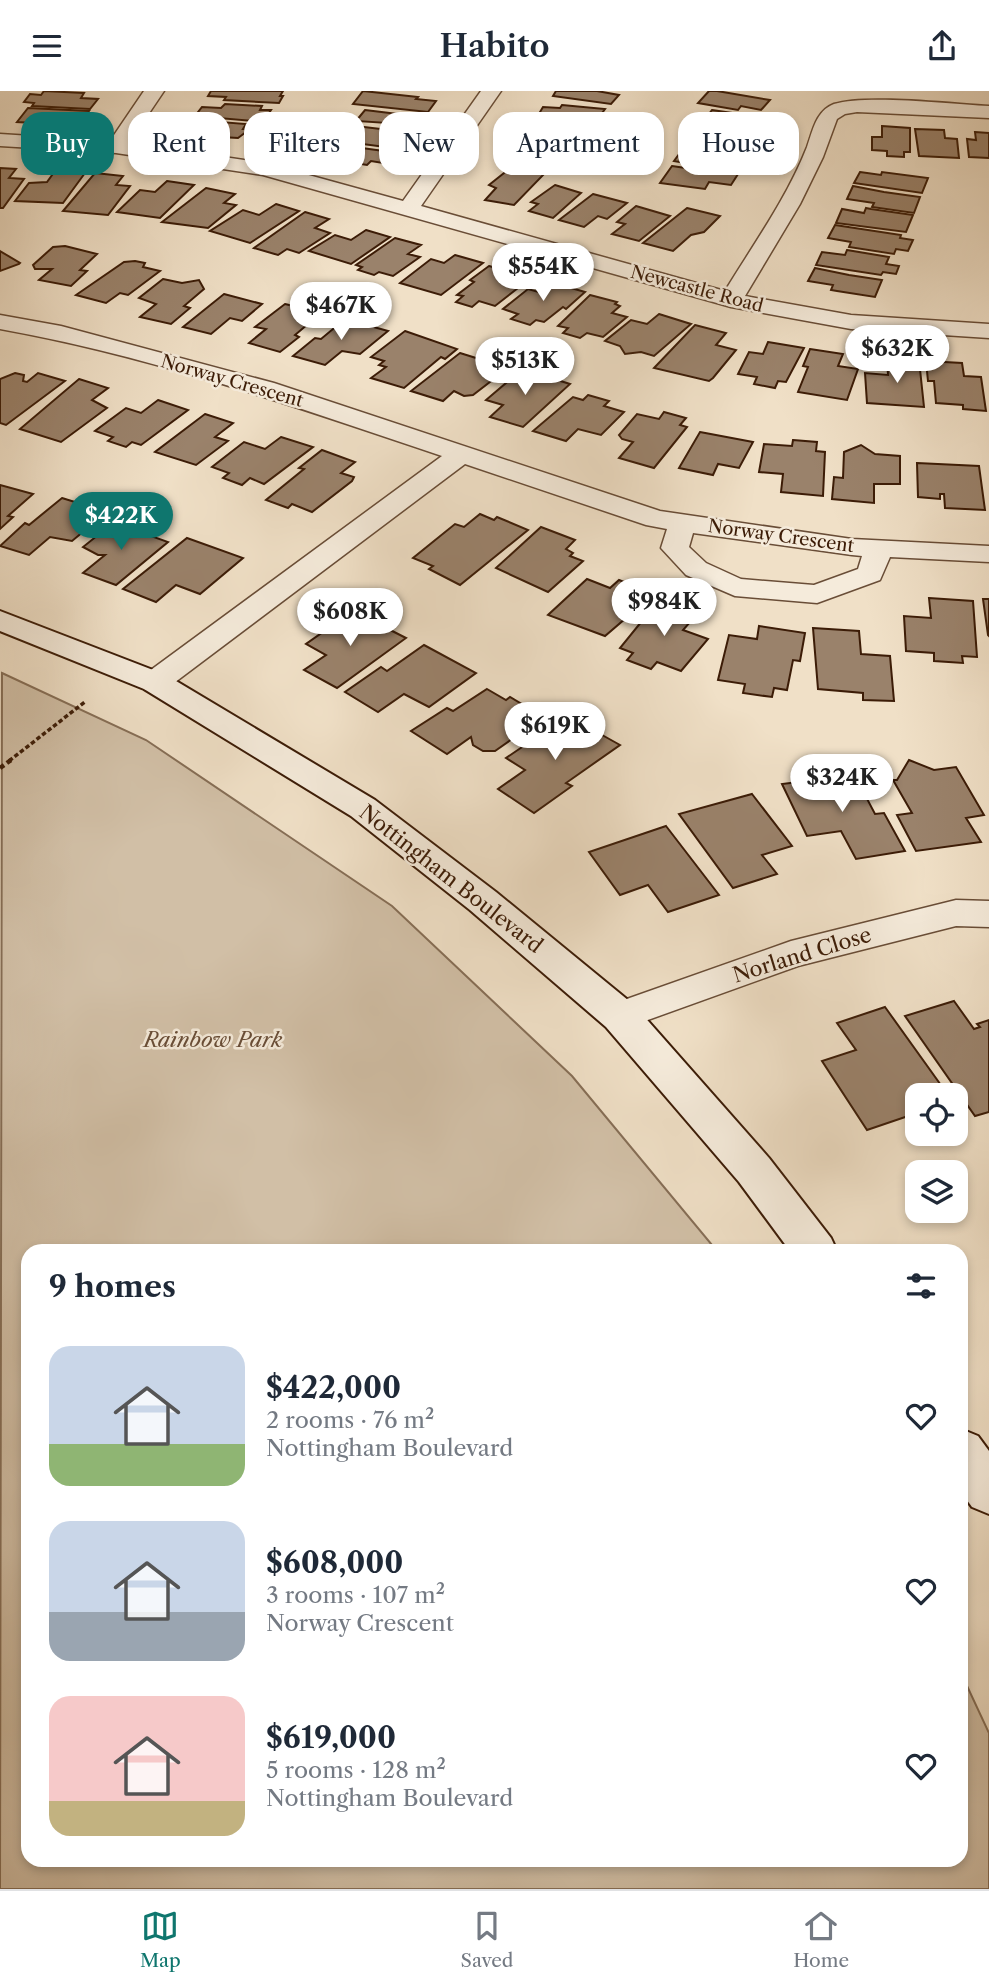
<!DOCTYPE html>
<html lang="en">
<head>
<meta charset="utf-8">
<style>
  :root { --surface:#fff; --page:#f6f6f7; --text:#1f2937; --muted:#747a83; --line:#e0e1e3; --accent:#0f766e }
  body { margin:0; font-family:"Libre Caslon Text",serif; background:var(--page); color:var(--text); height:100vh; display:flex; flex-direction:column; font-size:26px; white-space:nowrap }
  * { box-sizing:border-box; margin:0 }
  p { font-size:23px; color:var(--muted) }
  .icon { flex:none; width:38px; height:38px; fill:none; stroke:currentColor; stroke-width:2; stroke-linecap:round; stroke-linejoin:round }
  .map { position:relative; flex:1; overflow:hidden }
  .details { position:absolute; left:21px; top:1153px; width:947px; height:623px; display:flex; flex-direction:column; background:var(--surface); border-radius:21px; box-shadow:0 4px 10px #0003 }
  .details>* { flex:none }
  .guide { position:absolute; left:21px; top:21px; width:948px; height:63px; display:flex; gap:14px }
  .fabs { position:absolute; left:905px; top:992px; display:grid; gap:14px }
  .fabs a { display:grid; place-items:center; width:63px; height:63px; border-radius:14px; background:var(--surface); box-shadow:0 4px 10px #0003; font-size:35px }
  .price { position:absolute; translate:-50% -60px; padding:0 16px; border-radius:24px; background:#fff; color:#222; font-size:23px; line-height:46px; filter:drop-shadow(0 2px 4px #0008) }
  .price::after { content:''; position:absolute; left:50%; top:42px; width:21px; height:16px; margin-left:-10px; background:inherit; clip-path:polygon(0 0,100% 0,50% 100%) }
  .price.selected { background:var(--accent); color:#fff }
  ul { padding:0; list-style:none }
  li { display:flex; align-items:center; gap:21px; height:175px; padding:0 28px }
  li span { display:grid; place-items:center; flex:none; width:196px; height:140px; border-radius:21px; color:#555 }
  li>.icon { margin-inline-start:auto }
  span .icon { width:84px; height:84px; fill:#fffc; stroke-width:1 }
  li b { font-size:30px }
  h2 { display:flex; justify-content:space-between; align-items:center; height:84px; padding:0 28px; font-size:30px }
  .tag { padding:0 24px; border-radius:21px; background:var(--surface); box-shadow:0 4px 10px #0003; font-size:24px; line-height:63px }
  .tag.selected { background:var(--accent); color:#fff }
  header { display:flex; justify-content:space-between; align-items:center; height:91px; padding:0 28px; background:var(--surface); font-size:32px; font-weight:600 }
  .tab-bar { display:flex; justify-content:space-around; align-items:center; height:98px; border-top:2px solid var(--line); background:var(--surface); font-size:19px; color:var(--muted) }
  .tab-bar a { display:grid; justify-items:center; gap:4px }
  .tab-bar .selected { color:var(--accent) }
  .map>svg:first-child { display:block }
  .green { fill:#d1bfa6; stroke:#866e56; stroke-width:2 }
  .building { fill:#9a826b; stroke:#3c1c07; stroke-width:2 }
  .lines { fill:none; stroke-linecap:round; stroke-linejoin:round }
  .street-casing { stroke:#694d37; stroke-width:3 }
  .secondary-casing { stroke:#3c1c07; stroke-width:4 }
  .path-far1 { stroke:#3c1c07; stroke-width:3.5; stroke-dasharray:4.5 2.5; stroke-linecap:butt }
  .path { stroke:#3c1c07; stroke-width:4.5; stroke-dasharray:5 3.5; stroke-linecap:butt }
  .street { fill:#f5ebdb; fill-rule:evenodd }
  .secondary { fill:#f5ebdb; fill-rule:evenodd }
  .labels { text-anchor:middle; stroke-width:5; stroke-linejoin:round; paint-order:stroke }
  .far-street-label { font-size:18px; fill:#3c1c07; stroke:#f5ebdb }
  .street-label { font-size:21px; fill:#3c1c07; stroke:#f5ebdb }
  .park-label { font-size:21px; font-style:italic; fill:#694d37; stroke:#f5ebdb }
</style>
</head>
<body>
<header><svg class="icon" aria-label="menu" viewBox="0 0 24 24"><path d="M4 6h16M4 12h16M4 18h16"/></svg>Habito<svg class="icon" aria-label="share" viewBox="0 0 24 24"><path d="M12 15V3M7 8l5-5 5 5M5 13v7h14v-7"/></svg></header>
<div class="map">
<svg width="989" height="1798" viewBox="0 0 989 1798">
  <rect width="100%" height="100%" fill="#f0e0c7"/>
  <filter id="stains"><feTurbulence type="fractalNoise" baseFrequency=".00286" numOctaves="4"/><feColorMatrix values="0 0 0 0 .2 0 0 0 0 .09 0 0 0 0 .02 0 0 0 .5 -.17"/></filter>
  <radialGradient id="worn" r=".72"><stop offset=".6" stop-color="#630" stop-opacity="0"/><stop offset="1" stop-color="#630" stop-opacity=".3"/></radialGradient>
  <polygon class="green" points="2,582 146,649 392,815 572,985 717,1160 28,1160 28,1769 961,1769 961,1582 989,1642 989,1798 0,1798"/>
  <g class="building">
    <polygon points="44,0 84,2 81,7 98,8 90,18 32,15 34,12 24,11 30,3 41,4"/>
    <polygon points="211,0 283,0 280,5 283,5 279,12 224,9 226,6 208,5"/>
    <polygon points="363,0 418,6 416,8 436,10 428,21 353,13"/>
    <polygon points="556,0 597,0 619,4 611,13 553,5"/>
    <polygon points="709,0 717,0 770,9 761,19 741,15 738,19 698,12"/>
    <polygon points="225,13 262,15 260,19 271,19 265,28 255,27 253,30 195,25 202,16 221,17"/>
    <polygon points="562,14 605,18 596,30 537,26 543,16 560,17"/>
    <polygon points="28,17 89,20 81,31 57,29 54,33 17,31"/>
    <polygon points="365,19 398,23 426,23 418,34 356,30"/>
    <polygon points="712,19 753,25 751,28 769,30 762,41 702,32"/>
    <polygon points="195,29 246,33 243,38 250,38 238,47 205,45 208,41 187,39"/>
    <polygon points="535,29 591,34 590,37 601,38 598,44 587,43 583,49 547,45 549,42 529,40"/>
    <polygon points="339,33 389,39 387,41 391,42 389,44 409,47 400,58 325,48"/>
    <polygon points="882,35 910,37 910,61 904,61 904,66 887,65 887,60 872,59 872,46 882,46"/>
    <polygon points="703,37 731,40 760,44 754,56 729,52 726,57 693,52 697,46 686,44 690,38 702,39"/>
    <polygon points="915,38 944,39 945,47 957,48 959,67 919,65"/>
    <polygon points="975,41 989,42 989,67 969,66 967,48 976,49"/>
    <polygon points="543,49 584,56 581,59 585,60 580,65 574,64 569,69 517,60 528,50 540,52"/>
    <polygon points="327,52 369,58 399,62 389,73 371,70 367,74 317,66 322,62 318,61"/>
    <polygon points="685,55 730,62 727,66 746,69 738,81 674,70"/>
    <polygon points="514,74 547,80 514,114 485,109 496,97 489,94"/>
    <polygon points="672,75 706,80 738,83 731,94 709,91 705,98 660,92"/>
    <polygon points="0,77 16,78 9,87 24,88 3,117 0,117"/>
    <polygon points="55,80 85,82 63,112 15,110 29,92 47,91"/>
    <polygon points="860,81 881,84 882,81 928,87 922,102 854,92"/>
    <polygon points="95,82 123,85 116,94 130,95 108,124 63,120"/>
    <polygon points="167,90 194,94 160,127 117,121 140,99 155,101"/>
    <polygon points="555,94 581,102 553,127 529,120 538,113 531,111"/>
    <polygon points="853,95 884,101 920,106 914,122 872,116 874,112 847,108"/>
    <polygon points="206,97 235,103 224,112 236,114 208,137 162,131"/>
    <polygon points="593,103 627,112 607,128 598,125 584,136 559,129"/>
    <polygon points="276,113 299,120 250,152 210,140 243,119 259,124"/>
    <polygon points="636,115 670,125 639,150 612,143 625,133 617,131"/>
    <polygon points="687,117 720,125 704,141 691,144 673,160 643,152"/>
    <polygon points="866,117 871,118 913,124 906,141 836,132 842,118 864,122"/>
    <polygon points="305,121 329,128 315,137 330,142 299,162 287,158 278,164 254,157"/>
    <polygon points="835,134 901,144 900,147 913,149 908,160 896,158 894,163 849,156 851,151 828,147"/>
    <polygon points="366,139 390,146 351,173 309,160 335,144 351,149"/>
    <polygon points="395,147 421,154 408,163 420,166 393,185 379,181 374,184 358,179 362,176 356,174"/>
    <polygon points="65,155 97,163 80,179 87,180 71,195 39,189 52,178 35,178 33,174 53,156"/>
    <polygon points="847,159 889,166 886,173 899,175 896,183 883,181 881,184 816,174 822,161 845,164"/>
    <polygon points="0,160 20,172 19,173 0,180"/>
    <polygon points="455,164 483,172 441,204 400,192 431,168 444,172"/>
    <polygon points="135,170 145,172 143,176 160,180 128,204 120,202 106,212 76,204 124,171"/>
    <polygon points="489,175 520,183 506,194 518,197 495,215 479,210 472,216 456,211 463,205 457,204 474,191 470,189"/>
    <polygon points="815,177 849,184 882,189 875,206 837,200 831,199 833,194 808,190"/>
    <polygon points="163,188 182,192 199,189 204,198 184,215 190,217 171,233 140,226 156,213 139,207"/>
    <polygon points="554,192 585,201 566,218 563,216 544,231 536,229 530,234 511,228 518,223 503,218 528,198 542,202"/>
    <polygon points="224,203 262,213 242,230 230,227 211,243 183,236"/>
    <polygon points="590,204 617,211 615,213 620,215 612,222 627,226 603,246 587,242 580,247 563,242 568,237 558,235"/>
    <polygon points="285,213 302,217 318,217 317,221 321,222 295,244 299,246 280,261 249,252 266,238 255,236"/>
    <polygon points="659,223 691,233 654,265 641,261 625,263 620,255 605,250 631,229 647,233"/>
    <polygon points="345,228 388,240 360,263 342,260 325,274 293,265 315,247 321,248"/>
    <polygon points="695,234 726,242 716,254 736,259 713,287 709,290 654,277"/>
    <polygon points="405,240 457,258 445,268 441,266 404,297 371,287 386,276 379,274 384,270 371,266"/>
    <polygon points="768,251 804,257 786,291 778,290 775,297 754,293 757,286 738,283 749,261 763,263"/>
    <polygon points="810,258 843,263 838,275 858,278 847,309 798,301 808,276 803,275"/>
    <polygon points="460,262 508,277 473,304 464,305 454,300 443,310 411,300"/>
    <polygon points="887,267 919,269 924,316 867,312 865,282 888,284"/>
    <polygon points="926,270 962,272 964,285 981,286 986,320 963,318 963,314 936,312 934,290 928,290"/>
    <polygon points="519,281 532,285 535,282 570,293 523,336 490,326 503,314 486,309"/>
    <polygon points="15,282 24,284 23,290 27,291 38,282 65,290 6,334 0,332 0,288"/>
    <polygon points="79,288 108,297 92,309 107,317 61,351 20,338"/>
    <polygon points="588,304 609,310 604,315 624,321 601,344 578,338 566,350 533,340 573,306 583,309"/>
    <polygon points="158,309 188,319 141,354 132,351 126,356 108,350 113,346 95,340 126,317 141,322"/>
    <polygon points="664,321 686,327 680,334 687,336 654,377 619,367 633,351 622,348 619,344 637,323 659,328"/>
    <polygon points="205,323 233,332 215,346 228,350 196,374 155,361"/>
    <polygon points="700,341 753,351 739,377 718,373 713,384 679,377"/>
    <polygon points="281,346 313,356 264,393 250,387 242,394 223,387 229,382 212,376 244,351 265,358"/>
    <polygon points="793,349 817,351 816,360 825,361 823,405 781,401 783,383 759,381 764,353 792,355"/>
    <polygon points="861,354 875,363 900,365 900,393 874,393 874,412 832,408 834,386 843,387 844,361"/>
    <polygon points="322,359 355,371 341,382 354,386 352,390 312,421 292,413 288,417 266,409 304,378 299,377"/>
    <polygon points="917,372 979,375 985,419 945,417 944,403 940,403 940,408 918,406"/>
    <polygon points="0,394 33,403 8,425 13,426 0,438"/>
    <polygon points="62,407 107,421 72,450 50,446 29,464 0,455 25,432 29,434"/>
    <polygon points="480,423 494,429 497,426 528,439 460,494 429,478 433,475 413,467 455,433 464,436"/>
    <polygon points="113,432 128,437 133,433 153,440 148,444 168,451 116,494 83,482 105,464 98,464 83,456"/>
    <polygon points="541,436 575,449 566,458 573,462 570,465 583,470 548,501 496,477"/>
    <polygon points="187,447 243,467 200,503 176,494 156,511 123,498"/>
    <polygon points="587,488 610,497 619,489 654,503 605,545 548,524"/>
    <polygon points="929,507 973,510 977,566 962,565 963,572 934,570 934,562 906,560 904,525 931,527"/>
    <polygon points="983,508 989,508 989,545 988,544"/>
    <polygon points="659,509 698,522 683,539 708,548 681,580 657,571 651,578 627,569 633,562 620,557"/>
    <polygon points="353,520 406,547 337,597 304,579 326,564 306,553"/>
    <polygon points="759,535 805,542 800,570 793,569 787,599 774,597 772,606 743,602 745,593 718,589 729,544 757,548"/>
    <polygon points="813,537 859,540 861,563 890,565 894,610 863,609 863,602 818,598"/>
    <polygon points="424,554 476,582 429,616 404,603 378,621 345,601 381,576 387,580"/>
    <polygon points="487,598 506,609 510,606 530,618 525,621 539,629 495,660 483,660 473,654 471,646 447,663 411,640 447,617 453,620"/>
    <polygon points="568,625 620,654 566,692 572,695 534,722 498,698 525,679 506,667"/>
    <polygon points="909,669 934,679 956,676 984,724 966,727 981,751 916,760 897,724 912,722 893,689 897,689"/>
    <polygon points="815,683 824,687 854,683 875,723 884,722 905,760 856,768 841,740 807,745 782,693 798,691 803,684"/>
    <polygon points="752,703 792,755 762,764 777,783 733,797 679,723"/>
    <polygon points="666,735 719,804 668,821 648,794 620,804 589,761"/>
    <polygon points="954,910 974,938 980,936 977,933 989,929 989,1021 975,1025 905,925"/>
    <polygon points="885,916 948,1004 917,1004 917,1022 867,1039 822,970 856,959 837,932"/>
  </g>
  <g class="lines">
    <g class="street-casing">
      <g id="street">
        <path d="M 144,0 L 164,0 L 129,52 L 265,72 L 403,110 L 481,0 L 501,0 L 421,115 L 725,200 C 753,154 787,107 807,56 C 813,39 816,20 834,13 C 866,3 952,13 989,15 L 989,27 L 857,21 L 845,23 L 837,28 L 823,66 L 800,113 L 745,205 L 851,224 L 989,233 L 989,247 L 851,238 L 731,216 L 263,84 L 116,62 L 0,55 L 0,43 L 110,50 Z"/>
        <path d="M 0,224 L 61,235 L 274,292 L 660,420 L 852,448 L 989,455 L 989,471 L 890,466 L 880,489 L 817,512 L 735,505 L 686,484 L 661,457 L 667,438 L 646,434 L 465,373 L 166,598 L 155,601 L 144,598 L 140,591 L 144,584 L 442,365 C 297,316 151,265 0,238 ZM 693,442 L 852,464 L 862,465 L 858,478 L 814,494 L 741,488 L 706,472 L 689,456 Z"/>
        <polygon points="956,809 989,810 989,836 956,835 798,875 620,939 607,935 601,925 607,915 791,850"/>
      </g>
    </g>
    <g class="secondary-casing">
      <g id="secondary">
        <polygon points="0,520 166,584 375,709 496,801 634,914 769,1067 831,1147 837,1160 790,1160 739,1091 606,936 470,819 351,725 144,598 0,540"/>
        <polygon points="961,1338 978,1345 989,1360 989,1423 972,1416 961,1401"/>
      </g>
    </g>
    <polyline class="path-far1" points="9,670 86,610"/>
    <polyline class="path" points="0,677 11,669"/>
    <use href="#street" class="street"/>
    <use href="#secondary" class="secondary"/>
  </g>
  <g class="labels">
    <g class="far-street-label">
      <text transform="translate(697 198) rotate(15)" y="6">Newcastle Road</text>
      <text transform="translate(232 290) rotate(16)" y="6">Norway Crescent</text>
      <text transform="translate(781 445) rotate(8)" y="6">Norway Crescent</text>
    </g>
    <g class="street-label">
      <text transform="translate(451 788) rotate(38)" y="7">Nottingham Boulevard</text>
      <text transform="translate(802 864) rotate(-17)" y="7">Norland Close</text>
    </g>
    <g class="park-label">
      <text x="213" y="956">Rainbow Park</text>
    </g>
  </g>
  <rect width="100%" height="100%" filter="url(#stains)"/>
  <rect width="100%" height="100%" fill="url(#worn)"/>
</svg>
<div class="fabs">
<a><svg class="icon" aria-label="locate" viewBox="0 0 24 24"><circle cx="12" cy="12" r="6"/><path d="M12 2v4M12 18v4M2 12h4M18 12h4"/></svg></a>
<a><svg class="icon" aria-label="layers" viewBox="0 0 24 24"><path d="M12 4l9 5-9 5-9-5zM3 14l9 5 9-5"/></svg></a>
</div>
<b class="price" style="left:543px;top:212px">$554K</b>
<b class="price" style="left:341px;top:251px">$467K</b>
<b class="price" style="left:897px;top:294px">$632K</b>
<b class="price" style="left:525px;top:306px">$513K</b>
<b class="price selected" style="left:121px;top:461px">$422K</b>
<b class="price" style="left:664px;top:547px">$984K</b>
<b class="price" style="left:350px;top:557px">$608K</b>
<b class="price" style="left:555px;top:671px">$619K</b>
<b class="price" style="left:842px;top:723px">$324K</b>
<div class="guide">
<a class="tag selected">Buy</a>
<a class="tag">Rent</a>
<a class="tag">Filters</a>
<a class="tag">New</a>
<a class="tag">Apartment</a>
<a class="tag">House</a>
</div>
<section class="details">
<h2>9 homes<svg class="icon" aria-label="filters" viewBox="0 0 24 24"><path d="M4 7h16M4 17h16"/><circle cx="9" cy="7" r="2"/><circle cx="15" cy="17" r="2"/></svg></h2>
<ul>
<li><span style="background:linear-gradient(#c9d6e8 70%,#8fb573 0)"><svg class="icon" aria-label="home" viewBox="0 0 24 24"><path d="M3 11l9-7 9 7M6 9v11h12V9"/></svg></span><div><b>$422,000</b><p>2 rooms · 76 m²</p><p>Nottingham Boulevard</p></div><svg class="icon" aria-label="heart" viewBox="0 0 24 24"><path d="M12 20l-8-8c-3-5 5-10 8-4 3-6 11-1 8 4z"/></svg></li>
<li><span style="background:linear-gradient(#c9d6e8 65%,#9aa5b1 0)"><svg class="icon" aria-label="home" viewBox="0 0 24 24"><path d="M3 11l9-7 9 7M6 9v11h12V9"/></svg></span><div><b>$608,000</b><p>3 rooms · 107 m²</p><p>Norway Crescent</p></div><svg class="icon" aria-label="heart" viewBox="0 0 24 24"><path d="M12 20l-8-8c-3-5 5-10 8-4 3-6 11-1 8 4z"/></svg></li>
<li><span style="background:linear-gradient(#f6c9c9 75%,#c2b280 0)"><svg class="icon" aria-label="home" viewBox="0 0 24 24"><path d="M3 11l9-7 9 7M6 9v11h12V9"/></svg></span><div><b>$619,000</b><p>5 rooms · 128 m²</p><p>Nottingham Boulevard</p></div><svg class="icon" aria-label="heart" viewBox="0 0 24 24"><path d="M12 20l-8-8c-3-5 5-10 8-4 3-6 11-1 8 4z"/></svg></li>
</ul>
</section>
</div>
<nav class="tab-bar">
<a class="selected"><svg class="icon" aria-label="map" viewBox="0 0 24 24"><path d="M3 6l6-2 6 2 6-2v14l-6 2-6-2-6 2zM9 4v14M15 6v14"/></svg>Map</a>
<a><svg class="icon" aria-label="saved" viewBox="0 0 24 24"><path d="M7 4h10v16l-5-4-5 4z"/></svg>Saved</a>
<a><svg class="icon" aria-label="home" viewBox="0 0 24 24"><path d="M3 11l9-7 9 7M6 9v11h12V9"/></svg>Home</a>
</nav>
</body>
</html>
